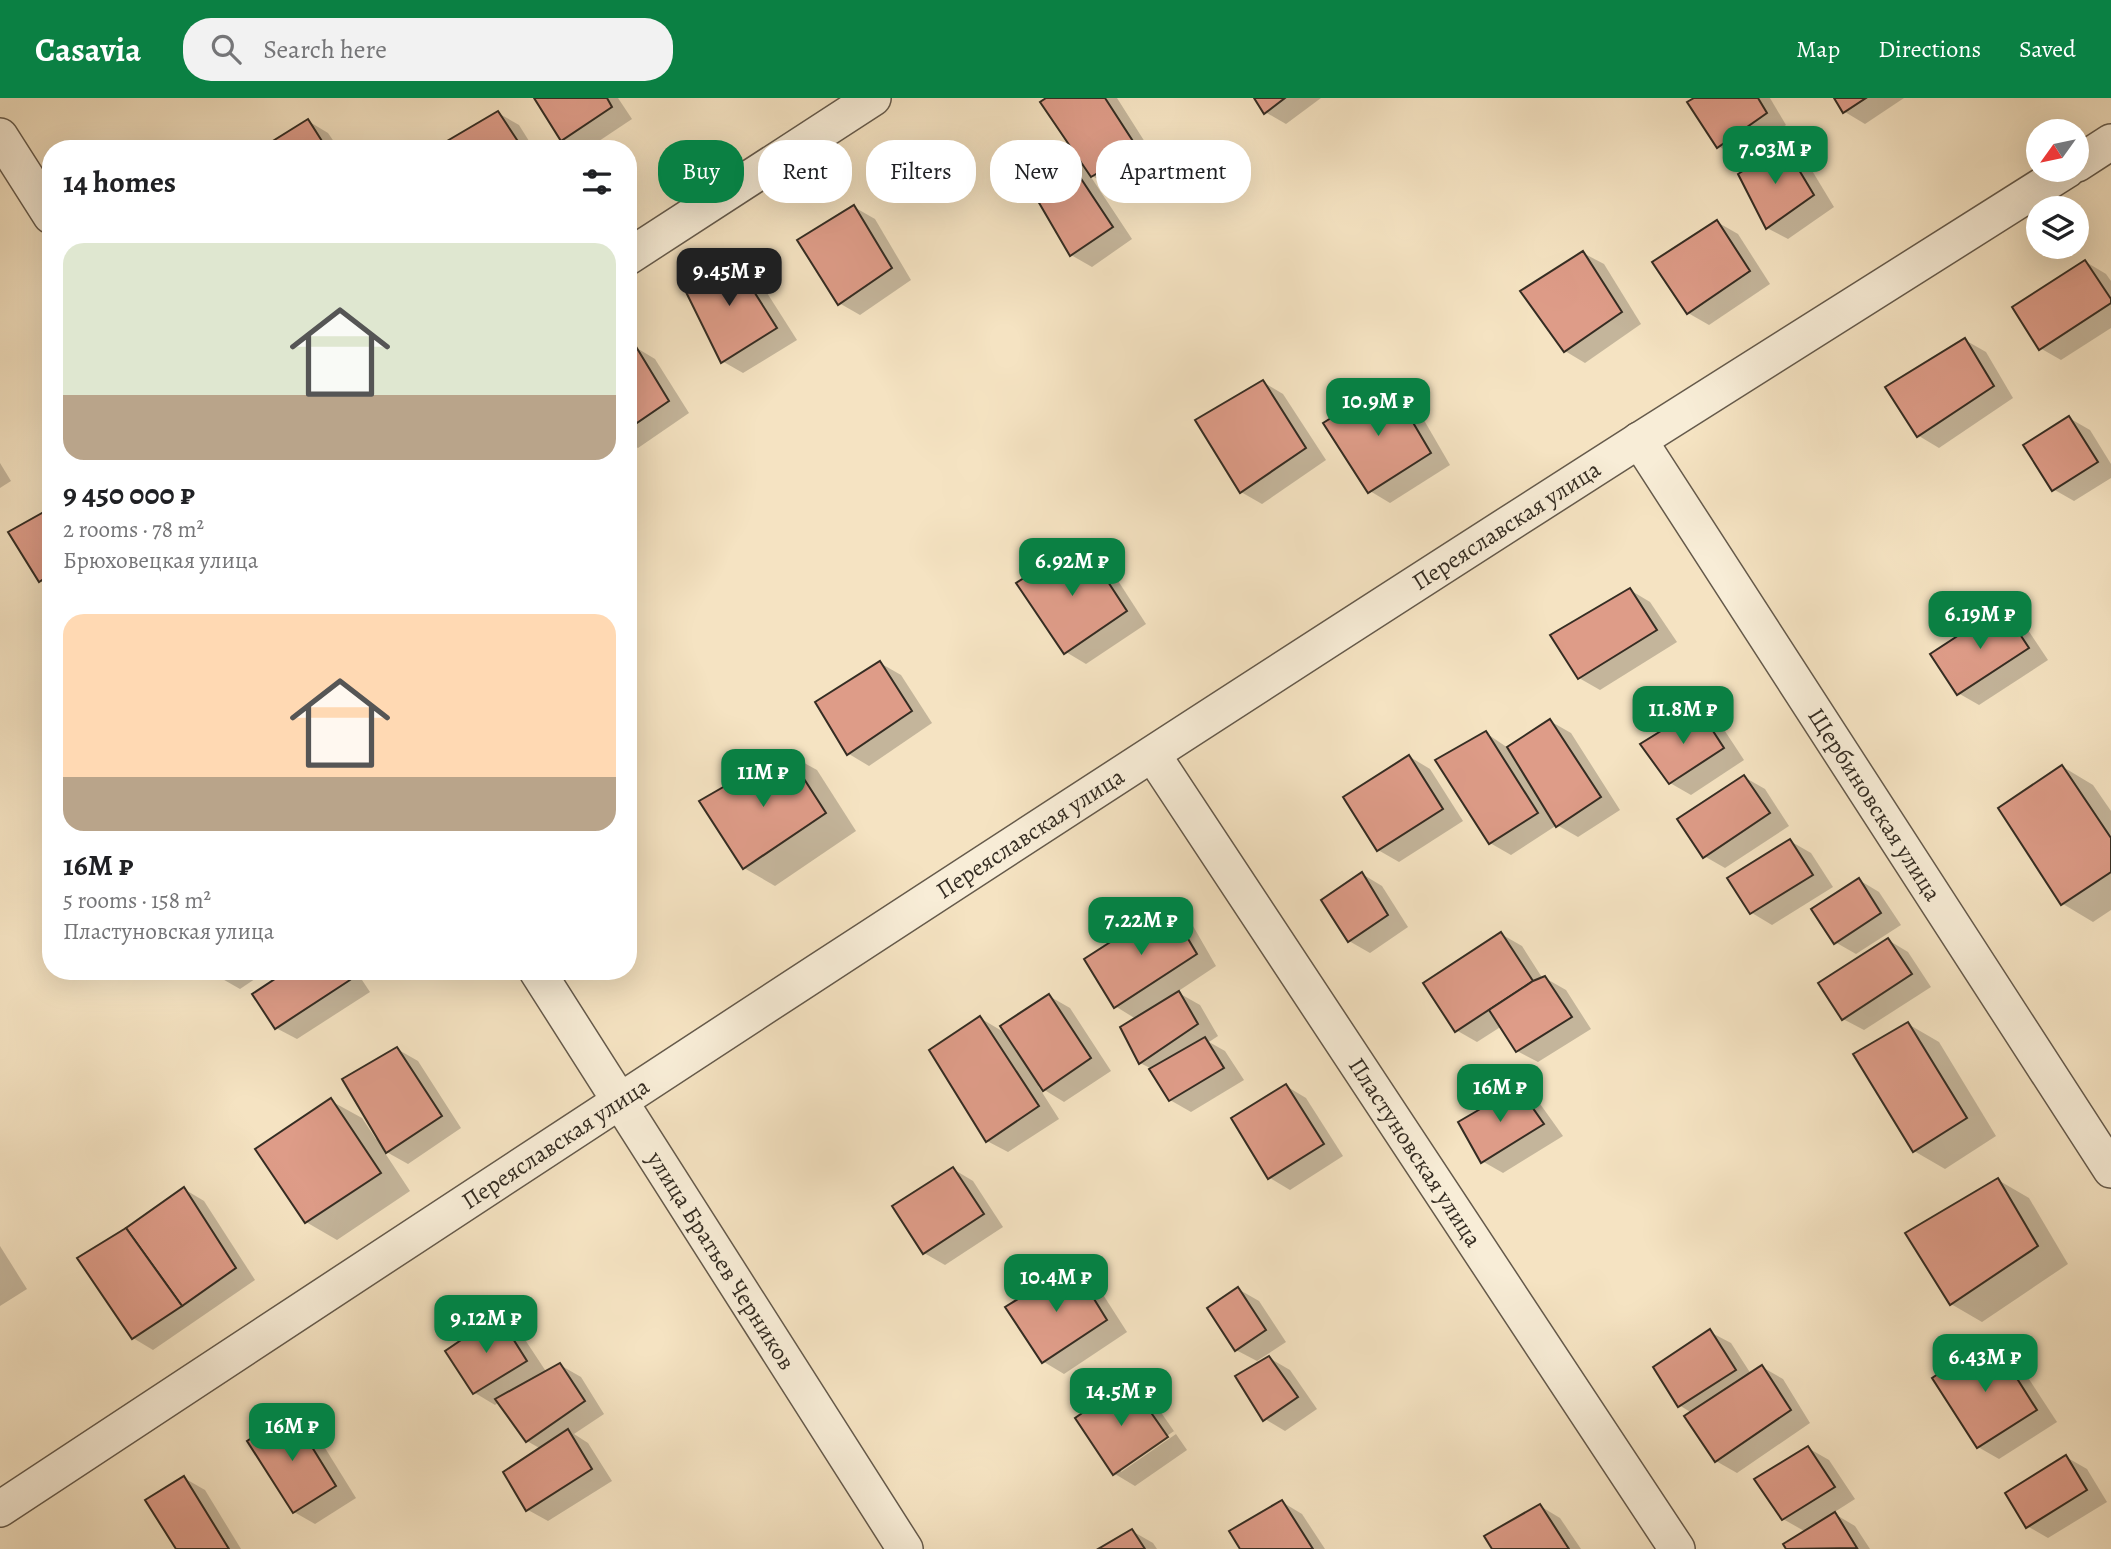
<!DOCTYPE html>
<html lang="en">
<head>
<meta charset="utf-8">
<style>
  :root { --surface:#fff; --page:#f2f2f2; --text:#202124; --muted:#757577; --accent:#0b8043 }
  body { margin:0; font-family:Alegreya,serif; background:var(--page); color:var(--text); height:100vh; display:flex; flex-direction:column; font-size:26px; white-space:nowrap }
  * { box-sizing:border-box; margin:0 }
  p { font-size:23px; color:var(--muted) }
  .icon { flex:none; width:38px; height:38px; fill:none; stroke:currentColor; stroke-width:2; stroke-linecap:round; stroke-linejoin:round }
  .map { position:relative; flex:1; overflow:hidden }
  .sheet { position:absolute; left:42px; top:42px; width:595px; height:840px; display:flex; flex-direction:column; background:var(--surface); border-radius:28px; box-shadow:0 7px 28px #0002 }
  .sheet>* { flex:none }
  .top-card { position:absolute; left:658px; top:42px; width:665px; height:63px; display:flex; gap:14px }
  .needle { width:46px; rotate:237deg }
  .buttons { position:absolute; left:2026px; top:21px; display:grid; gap:14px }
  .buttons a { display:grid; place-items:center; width:63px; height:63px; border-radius:50%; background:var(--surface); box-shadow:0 7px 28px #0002; font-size:35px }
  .price { position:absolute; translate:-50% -60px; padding:0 16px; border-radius:14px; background:var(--accent); color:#fff; font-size:23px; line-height:46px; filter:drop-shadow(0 2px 4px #0008) }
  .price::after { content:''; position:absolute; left:50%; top:42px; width:21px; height:16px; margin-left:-10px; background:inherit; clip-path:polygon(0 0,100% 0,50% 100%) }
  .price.current { background:#222; color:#fff }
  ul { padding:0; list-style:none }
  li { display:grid; align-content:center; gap:14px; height:371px; padding:0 21px }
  li span { display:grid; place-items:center; height:217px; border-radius:21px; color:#555 }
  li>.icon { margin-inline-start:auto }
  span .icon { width:126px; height:126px; fill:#fffc; stroke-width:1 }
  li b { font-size:30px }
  h2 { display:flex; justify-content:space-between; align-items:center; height:84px; padding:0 21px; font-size:30px }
  .pill { padding:0 24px; border-radius:28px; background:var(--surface); box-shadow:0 7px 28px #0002; font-size:24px; line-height:63px }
  .pill.current { background:var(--accent); color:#fff }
  header { display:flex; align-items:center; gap:42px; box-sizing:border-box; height:98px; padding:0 35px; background:var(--accent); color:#fff }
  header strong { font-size:33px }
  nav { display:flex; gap:38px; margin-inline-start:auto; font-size:24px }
  .search { width:490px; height:63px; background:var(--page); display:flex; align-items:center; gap:18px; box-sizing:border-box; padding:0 24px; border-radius:28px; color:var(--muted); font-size:26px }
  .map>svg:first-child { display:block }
  .shadow { fill:#0003; fill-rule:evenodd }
  .building { fill:#de9c88; stroke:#352d23; stroke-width:2 }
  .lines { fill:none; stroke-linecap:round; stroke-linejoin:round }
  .street-casing { stroke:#655a4b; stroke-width:38 }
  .street { stroke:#f8edd7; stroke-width:35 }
  .labels { text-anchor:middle; stroke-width:6; stroke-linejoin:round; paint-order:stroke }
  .street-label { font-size:24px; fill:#352d23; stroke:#f8edd7 }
</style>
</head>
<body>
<header>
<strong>Casavia</strong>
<div class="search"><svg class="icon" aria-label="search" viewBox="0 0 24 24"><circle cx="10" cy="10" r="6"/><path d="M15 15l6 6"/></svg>Search here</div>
<nav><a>Map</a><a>Directions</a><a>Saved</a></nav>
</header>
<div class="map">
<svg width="2111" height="1451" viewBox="0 0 2111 1451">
  <rect width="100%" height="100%" fill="#f5e3c2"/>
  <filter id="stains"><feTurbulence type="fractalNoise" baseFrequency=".00286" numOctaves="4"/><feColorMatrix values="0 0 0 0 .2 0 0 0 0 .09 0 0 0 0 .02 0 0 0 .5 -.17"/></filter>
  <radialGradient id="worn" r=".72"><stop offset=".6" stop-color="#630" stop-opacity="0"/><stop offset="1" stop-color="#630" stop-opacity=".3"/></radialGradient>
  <g class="shadow">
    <polygon points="536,0 618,0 632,21 587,51 578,51 562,41"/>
    <polygon points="1049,0 1117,0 1157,63 1113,90 1089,76 1132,141 1092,169 1071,157 1062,54 1085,68"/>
    <polygon points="1257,0 1321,0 1286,26 1265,14"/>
    <polygon points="1697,0 1770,0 1786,27 1739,60 1718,48"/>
    <polygon points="1836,0 1904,0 1865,26 1845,14"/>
    <polygon points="498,15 519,27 534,51 454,51"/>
    <polygon points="308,23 328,35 339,51 263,51"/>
    <polygon points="1784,49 1805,61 1834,109 1788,141 1767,130"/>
    <polygon points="854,109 875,121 911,182 860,217 839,205"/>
    <polygon points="1717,124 1738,136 1770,186 1709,227 1688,215"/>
    <polygon points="1583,155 1604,166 1641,226 1585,265 1565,253"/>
    <polygon points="730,156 750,168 797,242 743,275 722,263"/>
    <polygon points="2086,164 2106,176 2111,183 2111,230 2061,262 2040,250"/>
    <polygon points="1965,242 1986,254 2013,300 1939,350 1919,338"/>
    <polygon points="635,249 655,261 689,315 638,350 628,344 628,253"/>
    <polygon points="1263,284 1283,296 1326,362 1262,406 1241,394"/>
    <polygon points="1389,286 1410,298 1450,367 1390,405 1370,393"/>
    <polygon points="2069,320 2090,332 2111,366 2111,380 2074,403 2053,391"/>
    <polygon points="0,365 11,383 0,390"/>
    <polygon points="51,412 51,489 40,483"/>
    <polygon points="1082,446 1102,458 1146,526 1086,566 1066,554"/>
    <polygon points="1630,492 1650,504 1677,544 1600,592 1579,580"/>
    <polygon points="2002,511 2022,523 2048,562 1979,607 1958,595"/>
    <polygon points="880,565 901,577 932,625 869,668 849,656 817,604"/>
    <polygon points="1699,612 1719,624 1744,662 1691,697 1670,685"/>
    <polygon points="1550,623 1571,635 1620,712 1578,739 1557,727 1511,757 1490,745 1486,635 1508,650"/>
    <polygon points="786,655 817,672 856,733 775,788 744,770 701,704"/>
    <polygon points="1410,659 1430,671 1463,723 1399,764 1378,752"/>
    <polygon points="2063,669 2093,687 2111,713 2111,812 2093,824 2063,806"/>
    <polygon points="1744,679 1765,691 1789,728 1725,770 1704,758"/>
    <polygon points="1790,743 1811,755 1833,789 1772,827 1752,815 1730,780"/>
    <polygon points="1362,776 1382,788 1408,829 1370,855 1349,843"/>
    <polygon points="1859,782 1879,794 1901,827 1856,856 1835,844"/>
    <polygon points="1168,809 1189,821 1216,868 1177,894 1200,907 1218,938 1209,944 1225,953 1244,982 1191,1014 1170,1002 1152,971 1140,965 1136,921 1115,908"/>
    <polygon points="1501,836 1522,848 1543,881 1545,880 1566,892 1591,931 1538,964 1517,953 1502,928 1477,944 1456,932"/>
    <polygon points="1888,842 1908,854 1931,889 1864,932 1843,921"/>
    <polygon points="215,873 267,873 240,891 219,879"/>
    <polygon points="290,873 356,873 370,894 297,941 276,930"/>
    <polygon points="1049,898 1070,910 1111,973 1064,1004 1038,988 1059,1021 1008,1054 987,1043 980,920 1007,936"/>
    <polygon points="1908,926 1939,944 1996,1038 1945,1071 1914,1053"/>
    <polygon points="397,951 418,963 461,1030 408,1066 383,1052 410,1093 337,1142 306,1124 331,1003 362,1020 376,1041 379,1040"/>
    <polygon points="1286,988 1306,1000 1343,1058 1290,1092 1270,1080 1233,1021"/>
    <polygon points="1518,991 1538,1003 1563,1038 1503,1075 1482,1063"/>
    <polygon points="953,1071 973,1083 1003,1129 945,1167 924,1155"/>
    <polygon points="1998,1082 2029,1100 2068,1166 1982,1224 1951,1206"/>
    <polygon points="184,1091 204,1103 255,1182 153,1252 133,1240 127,1131"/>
    <polygon points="0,1148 27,1191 0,1208"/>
    <polygon points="1073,1169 1093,1181 1127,1234 1064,1276 1044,1264"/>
    <polygon points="1238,1191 1259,1203 1286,1244 1257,1263 1236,1252"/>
    <polygon points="498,1219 518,1231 547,1275 560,1267 581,1279 604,1316 574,1336 588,1345 612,1383 548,1423 528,1412 541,1351 527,1343 499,1304 495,1307 475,1295 448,1254"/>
    <polygon points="1710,1234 1731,1245 1751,1276 1762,1269 1783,1281 1810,1325 1737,1375 1716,1363 1686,1318 1692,1315 1679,1307"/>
    <polygon points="1992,1243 2012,1255 2057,1324 1999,1361 1978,1349"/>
    <polygon points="1269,1260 1290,1272 1317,1311 1285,1333 1265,1321"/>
    <path d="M 1129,1285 L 1149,1297 L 1187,1352 L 1135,1388 L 1115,1376 ZM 1174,1333 L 1176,1336 L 1121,1374 L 1121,1370 Z"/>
    <polygon points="291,1317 312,1329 356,1400 315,1426 294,1414"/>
    <polygon points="1808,1350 1829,1362 1855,1401 1833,1415 1855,1428 1870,1451 1788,1451 1785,1447 1806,1434 1783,1421"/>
    <polygon points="2066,1359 2087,1371 2107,1404 2048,1440 2027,1428"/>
    <polygon points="184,1380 205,1392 241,1451 178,1451"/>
    <polygon points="1282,1404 1302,1416 1325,1451 1242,1451"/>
    <polygon points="1540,1408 1560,1420 1581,1451 1494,1451"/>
    <polygon points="1132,1433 1153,1445 1157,1451 1102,1451"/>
  </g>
  <g class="building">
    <polygon points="534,0 607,0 612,9 561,43"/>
    <polygon points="1046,0 1105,0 1138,51 1091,79 1040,4"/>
    <polygon points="1254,0 1285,0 1264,16"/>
    <polygon points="1694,0 1758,0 1767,15 1717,50 1687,4"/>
    <polygon points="1834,0 1866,0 1843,15"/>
    <polygon points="498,13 523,51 452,51 447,43"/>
    <polygon points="308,21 327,51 260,51"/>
    <polygon points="1784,47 1814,97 1766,131 1738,76"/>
    <polygon points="1062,52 1113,129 1070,158 1024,79"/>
    <polygon points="854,107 892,170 838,207 797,142"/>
    <polygon points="1717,122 1750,173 1687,216 1652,164"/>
    <polygon points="1583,153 1622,214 1564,254 1520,193"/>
    <polygon points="729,154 777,230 721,265 684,190"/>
    <polygon points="2085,162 2111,201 2111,205 2039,252 2012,209"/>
    <polygon points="1965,240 1994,288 1917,339 1885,289"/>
    <polygon points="635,247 669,303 628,331 628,251"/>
    <polygon points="1263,282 1306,350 1240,395 1195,322"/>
    <polygon points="1389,284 1431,355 1368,395 1323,325"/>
    <polygon points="2069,318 2098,364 2052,393 2023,347"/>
    <polygon points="51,410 51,476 39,484 8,434"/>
    <polygon points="1082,444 1127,513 1064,556 1016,485"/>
    <polygon points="1630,490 1657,532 1578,581 1550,537"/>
    <polygon points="2002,509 2029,550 1957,597 1930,556"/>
    <polygon points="880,563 912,613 847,657 815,604"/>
    <polygon points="1698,610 1724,650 1669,686 1640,646"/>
    <polygon points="1550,621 1601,699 1556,729 1507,649"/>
    <polygon points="1486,633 1538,715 1489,746 1435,662"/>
    <polygon points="786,653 826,715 743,771 699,703"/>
    <polygon points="1409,657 1443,711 1377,753 1343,699"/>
    <polygon points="2062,667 2111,740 2111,774 2061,807 1998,710"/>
    <polygon points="1744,677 1770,715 1703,760 1677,721"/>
    <polygon points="1790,741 1813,777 1750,816 1727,780"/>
    <polygon points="1362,774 1388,817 1348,844 1321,802"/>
    <polygon points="1859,780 1881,815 1834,846 1811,811"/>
    <polygon points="1168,807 1197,856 1114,910 1084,861"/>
    <polygon points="1501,834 1533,883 1455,934 1423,885"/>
    <polygon points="1888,840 1912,876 1842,922 1818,885"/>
    <polygon points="287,873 345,873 350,882 275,931 252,896"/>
    <polygon points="1545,878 1572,919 1516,954 1489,912 1533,883"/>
    <polygon points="1179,893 1198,926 1139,966 1120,929"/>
    <polygon points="1049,896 1091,960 1043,993 1000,928"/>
    <polygon points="980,918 1039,1008 986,1044 929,952"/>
    <polygon points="1908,924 1967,1020 1913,1054 1853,956"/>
    <polygon points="1205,939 1224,970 1169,1003 1149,971"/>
    <polygon points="397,949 442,1018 386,1055 342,981"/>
    <polygon points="1286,986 1324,1046 1268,1081 1231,1020"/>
    <polygon points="1518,989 1544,1026 1481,1065 1458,1024"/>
    <polygon points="331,1000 381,1075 305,1125 255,1051"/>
    <polygon points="953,1069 984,1116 923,1156 892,1108"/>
    <polygon points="1998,1080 2038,1148 1950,1207 1905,1135"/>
    <polygon points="184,1089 236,1170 182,1208 126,1130"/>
    <polygon points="126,1130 182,1208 132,1241 77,1160"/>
    <polygon points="1073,1167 1107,1222 1042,1265 1005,1209"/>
    <polygon points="1238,1189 1266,1232 1235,1253 1207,1210"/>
    <polygon points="498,1217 527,1263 473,1296 445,1253"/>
    <polygon points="1710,1231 1736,1272 1678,1309 1653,1269"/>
    <polygon points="1992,1241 2037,1312 1977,1350 1932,1280"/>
    <polygon points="1269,1258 1298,1299 1263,1323 1235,1278"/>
    <polygon points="560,1265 585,1303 526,1344 495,1301"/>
    <polygon points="1762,1267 1791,1312 1715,1364 1684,1318"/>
    <polygon points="1129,1283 1168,1339 1113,1377 1075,1320"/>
    <polygon points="291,1315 336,1388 293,1415 247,1343"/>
    <polygon points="568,1331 592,1371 526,1413 503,1374"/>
    <polygon points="1808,1348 1835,1389 1782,1422 1754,1381"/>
    <polygon points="2066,1357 2087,1392 2026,1430 2005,1395"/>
    <polygon points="184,1378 229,1451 176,1451 145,1402"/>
    <polygon points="1282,1402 1313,1451 1240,1451 1229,1433"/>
    <polygon points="1540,1406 1569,1451 1492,1451 1484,1438"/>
    <polygon points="1835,1414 1857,1450 1786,1451 1783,1446"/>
    <polygon points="1132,1431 1145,1451 1098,1451"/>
  </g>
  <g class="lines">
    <g class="street-casing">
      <g id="street">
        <polyline points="0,38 51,118"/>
        <polyline points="2077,66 2111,44"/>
        <polyline points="628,159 873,0"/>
        <path id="s1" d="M 1639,342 L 2111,1072"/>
        <path id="s2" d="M 1153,657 L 1677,1451"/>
        <path id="s3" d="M 537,873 L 905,1451"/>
        <path id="s4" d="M 0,1411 C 544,1052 1089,694 1638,343 C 1781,252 1924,162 2067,72"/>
      </g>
    </g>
    <use href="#street" class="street"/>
  </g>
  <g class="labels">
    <g class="street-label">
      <text dy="8" stroke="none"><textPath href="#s4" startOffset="1799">Переяславская улица</textPath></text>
      <text dy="8" stroke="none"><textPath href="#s1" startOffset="434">Щербиновская улица</textPath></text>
      <text dy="8" stroke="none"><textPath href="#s4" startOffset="1232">Переяславская улица</textPath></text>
      <text dy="8" stroke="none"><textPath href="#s4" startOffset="665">Переяславская улица</textPath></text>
      <text dy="8" stroke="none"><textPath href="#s2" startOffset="476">Пластуновская улица</textPath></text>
      <text dy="8" stroke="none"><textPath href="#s3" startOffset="343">улица Братьев Черников</textPath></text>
    </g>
  </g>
  <rect width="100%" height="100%" filter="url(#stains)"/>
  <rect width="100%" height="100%" fill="url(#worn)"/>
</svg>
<div class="buttons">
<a><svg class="needle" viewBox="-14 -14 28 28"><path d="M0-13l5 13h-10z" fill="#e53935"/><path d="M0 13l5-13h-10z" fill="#757577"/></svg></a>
<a><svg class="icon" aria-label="layers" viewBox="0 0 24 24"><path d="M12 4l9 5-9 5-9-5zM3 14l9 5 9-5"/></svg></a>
</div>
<b class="price" style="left:1775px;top:88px">7.03M ₽</b>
<b class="price current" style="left:729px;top:210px">9.45M ₽</b>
<b class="price" style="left:1378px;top:340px">10.9M ₽</b>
<b class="price" style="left:1072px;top:500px">6.92M ₽</b>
<b class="price" style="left:1980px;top:553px">6.19M ₽</b>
<b class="price" style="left:1683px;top:648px">11.8M ₽</b>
<b class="price" style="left:763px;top:711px">11M ₽</b>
<b class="price" style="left:1141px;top:859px">7.22M ₽</b>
<b class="price" style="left:1500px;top:1026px">16M ₽</b>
<b class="price" style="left:1056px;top:1216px">10.4M ₽</b>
<b class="price" style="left:486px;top:1257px">9.12M ₽</b>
<b class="price" style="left:1985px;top:1296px">6.43M ₽</b>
<b class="price" style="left:1121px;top:1330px">14.5M ₽</b>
<b class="price" style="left:292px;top:1365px">16M ₽</b>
<div class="top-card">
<a class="pill current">Buy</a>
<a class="pill">Rent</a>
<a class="pill">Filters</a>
<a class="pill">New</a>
<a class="pill">Apartment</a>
</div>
<section class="sheet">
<h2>14 homes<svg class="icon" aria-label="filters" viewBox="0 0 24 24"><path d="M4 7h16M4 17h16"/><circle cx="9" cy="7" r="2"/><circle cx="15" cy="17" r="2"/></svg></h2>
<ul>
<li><span style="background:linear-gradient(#dfe7d0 70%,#b9a48a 0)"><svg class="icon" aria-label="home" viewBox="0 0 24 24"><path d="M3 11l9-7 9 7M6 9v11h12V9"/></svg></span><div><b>9 450 000 ₽</b><p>2 rooms · 78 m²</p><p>Брюховецкая улица</p></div></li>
<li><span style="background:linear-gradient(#ffd9b3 75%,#b9a48a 0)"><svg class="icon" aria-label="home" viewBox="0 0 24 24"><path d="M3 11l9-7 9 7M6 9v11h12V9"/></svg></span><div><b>16M ₽</b><p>5 rooms · 158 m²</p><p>Пластуновская улица</p></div></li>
</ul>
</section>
</div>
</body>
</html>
